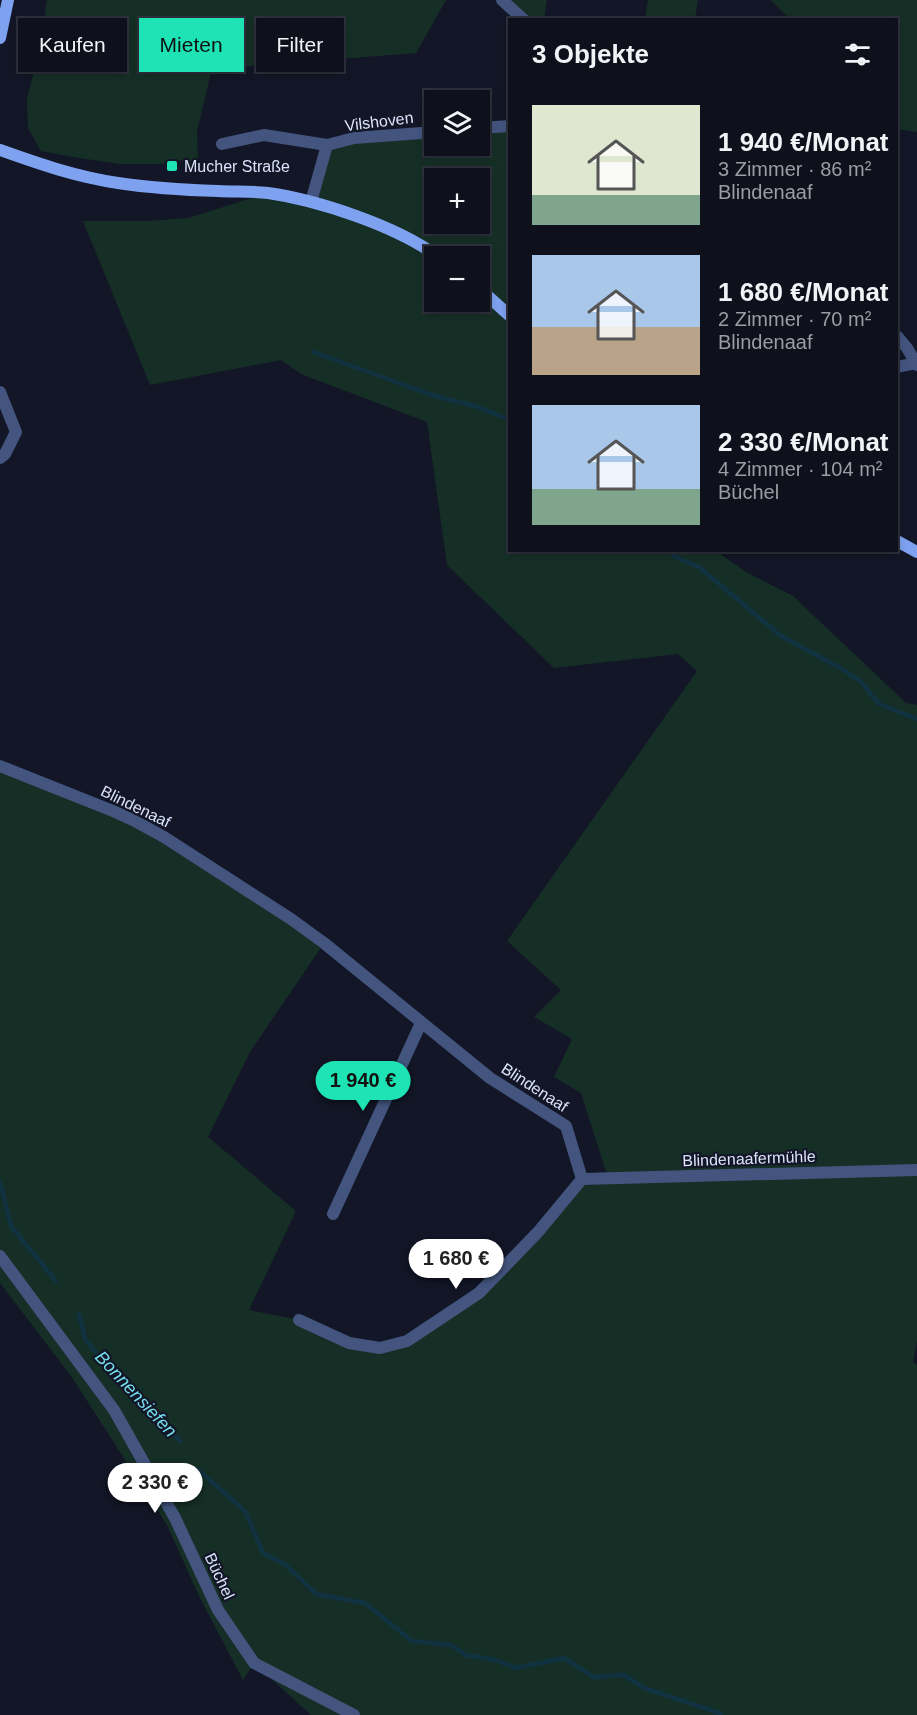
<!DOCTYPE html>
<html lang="de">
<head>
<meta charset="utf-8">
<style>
  :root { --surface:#0e101c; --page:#171925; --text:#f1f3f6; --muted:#9b9da3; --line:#2e303b; --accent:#1ee4b5 }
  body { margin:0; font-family:Helvetica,sans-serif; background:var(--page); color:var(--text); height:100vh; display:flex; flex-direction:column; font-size:22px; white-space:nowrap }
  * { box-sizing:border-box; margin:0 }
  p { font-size:20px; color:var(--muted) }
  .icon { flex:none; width:33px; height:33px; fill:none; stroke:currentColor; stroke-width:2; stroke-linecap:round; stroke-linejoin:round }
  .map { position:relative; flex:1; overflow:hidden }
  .sheet { position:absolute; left:508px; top:18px; width:390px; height:534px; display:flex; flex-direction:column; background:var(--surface); border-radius:0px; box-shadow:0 3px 9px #0003,0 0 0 2px var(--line) }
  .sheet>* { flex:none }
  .banner { position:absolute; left:18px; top:18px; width:400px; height:54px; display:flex; gap:12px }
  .tools { position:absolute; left:424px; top:90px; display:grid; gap:12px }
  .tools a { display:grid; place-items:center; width:66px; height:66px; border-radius:0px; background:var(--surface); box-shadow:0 3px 9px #0003,0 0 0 2px var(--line); font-size:30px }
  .price { position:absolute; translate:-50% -51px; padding:0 14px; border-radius:21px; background:#fff; color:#222; font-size:20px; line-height:39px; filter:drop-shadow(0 2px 3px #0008) }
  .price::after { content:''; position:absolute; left:50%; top:36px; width:18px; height:14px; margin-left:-9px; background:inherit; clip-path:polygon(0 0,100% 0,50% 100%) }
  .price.current { background:var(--accent); color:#111 }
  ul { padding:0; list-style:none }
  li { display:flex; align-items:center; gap:18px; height:150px; padding:0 24px }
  li span { display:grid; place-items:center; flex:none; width:168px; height:120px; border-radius:0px; color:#555 }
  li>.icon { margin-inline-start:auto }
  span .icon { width:72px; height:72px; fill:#fffc; stroke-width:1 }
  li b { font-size:26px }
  h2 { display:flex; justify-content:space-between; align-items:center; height:72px; padding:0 24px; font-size:26px }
  .pill { padding:0 21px; border-radius:0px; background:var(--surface); box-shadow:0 3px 9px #0003,0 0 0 2px var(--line); font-size:21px; line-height:54px }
  .pill.current { background:var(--accent); color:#111 }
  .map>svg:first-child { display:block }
  .green { fill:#162f26; fill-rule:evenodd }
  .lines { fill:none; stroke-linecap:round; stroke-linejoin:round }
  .stream { stroke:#113240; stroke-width:4.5 }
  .street { stroke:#43557f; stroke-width:12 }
  .secondary { stroke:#7ea1f0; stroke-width:12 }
  .poi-dot { fill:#1ee4b5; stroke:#121626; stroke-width:2 }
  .labels { text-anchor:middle; stroke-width:4.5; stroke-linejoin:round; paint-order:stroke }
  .street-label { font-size:16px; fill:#dbe2fb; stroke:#121626 }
  .poi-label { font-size:16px; fill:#dbe2fb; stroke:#121626; text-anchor:start }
  .water-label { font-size:18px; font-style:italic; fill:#75dfef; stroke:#121626 }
</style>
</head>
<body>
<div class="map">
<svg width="917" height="1715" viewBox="0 0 917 1715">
  <rect width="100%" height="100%" fill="#121626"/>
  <g class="green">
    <polygon points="47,0 446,0 416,53 212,69 197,131 198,162 175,160 163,164 121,164 72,157 41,151 28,128 27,98 41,46"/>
    <polygon points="502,0 547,0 544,19 524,19"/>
    <polygon points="648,0 698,0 695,19 645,19"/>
    <polygon points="771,0 917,0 917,132 897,129 897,20 790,19"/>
    <path d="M 510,126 L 510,327 L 507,330 L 510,334 L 510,550 L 716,551 L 746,572 L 793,596 L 906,703 L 917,705 L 917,1341 L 913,1362 L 917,1365 L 917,1715 L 311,1715 L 254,1663 L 243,1680 L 199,1596 L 167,1525 L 71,1376 L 0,1283 L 0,769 L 113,811 L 324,943 L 250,1052 L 208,1137 L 296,1211 L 249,1310 L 295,1319 L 380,1348 L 407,1341 L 479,1293 L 582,1179 L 608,1178 L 581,1093 L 554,1077 L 572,1039 L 534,1017 L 561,990 L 507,941 L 697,671 L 678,654 L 554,668 L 447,565 L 427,422 L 301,374 L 281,360 L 150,385 L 83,221 L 147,221 L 188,218 L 268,193 L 311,202 L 327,145 L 435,132 L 435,146 L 480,146 L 480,128 ZM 435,178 L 480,178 L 480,224 L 435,224 ZM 435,256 L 480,256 L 480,302 L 435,302 Z"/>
  </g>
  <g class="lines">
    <g class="stream">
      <polyline points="313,352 432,395 478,407 510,420"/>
      <polyline points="670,550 675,557 699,567 781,636 844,670 861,682 879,704 917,719"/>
      <polyline points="0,1182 11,1226 56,1281"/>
      <polyline points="79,1314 85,1339 125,1388 152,1410 180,1441"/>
      <polyline points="197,1469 245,1511 263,1553 286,1565 316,1594 365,1603 412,1641 451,1645 466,1655 495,1660 516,1668 564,1658 593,1677 624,1675 644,1688 719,1713 721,1715"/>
    </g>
    <g class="street">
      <polyline points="502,0 524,20"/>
      <polyline points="480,128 510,126"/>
      <polyline points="222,144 264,135 327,145"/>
      <polyline points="311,202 327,145 354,138 435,132"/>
      <polyline points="897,336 907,348 917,365"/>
      <polyline points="897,367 916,363"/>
      <polyline points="0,392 16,432 5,454 0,458"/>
      <polyline points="0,766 113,811 133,820 164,837 291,919 324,943 490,1078 566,1126 582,1179"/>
      <polyline points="582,1179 917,1170"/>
      <polyline points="333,1214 421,1023"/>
      <polyline points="0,1256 114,1410 175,1518 218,1610 254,1663 354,1715"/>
      <polyline points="299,1320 349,1343 380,1348 407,1341 479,1293 538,1232 582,1179"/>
    </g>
    <g class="secondary">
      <polyline points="0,38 8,0"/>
      <path d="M 0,150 C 39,164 77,177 118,183 C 151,188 184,190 218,191 C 234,192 251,191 268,193 C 318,200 396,226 437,256"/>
      <polyline points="480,289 510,316"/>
      <polyline points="897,541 917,552"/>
    </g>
  </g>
  <rect class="poi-dot" x="166" y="160" width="12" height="12" rx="3"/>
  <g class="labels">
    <g class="street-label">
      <text transform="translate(379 121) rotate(-7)" y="6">Vilshoven</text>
      <text transform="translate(136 806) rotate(26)" y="6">Blindenaaf</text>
      <text transform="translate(535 1087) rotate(33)" y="6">Blindenaaf</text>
      <text transform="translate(749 1158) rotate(-2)" y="6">Blindenaafermühle</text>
      <text transform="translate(220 1576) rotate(65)" y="6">Büchel</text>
    </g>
    <g class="poi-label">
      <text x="184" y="172">Mucher Straße</text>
    </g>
    <g class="water-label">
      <text transform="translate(136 1394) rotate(47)" y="6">Bonnensiefen</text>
    </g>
  </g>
</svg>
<div class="tools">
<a><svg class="icon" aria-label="layers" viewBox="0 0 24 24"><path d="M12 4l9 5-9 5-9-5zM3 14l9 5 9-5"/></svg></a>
<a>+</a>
<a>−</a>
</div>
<b class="price current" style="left:363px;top:1112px">1 940 €</b>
<b class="price" style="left:456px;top:1290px">1 680 €</b>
<b class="price" style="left:155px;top:1514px">2 330 €</b>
<div class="banner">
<a class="pill">Kaufen</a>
<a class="pill current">Mieten</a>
<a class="pill">Filter</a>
</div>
<section class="sheet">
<h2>3 Objekte<svg class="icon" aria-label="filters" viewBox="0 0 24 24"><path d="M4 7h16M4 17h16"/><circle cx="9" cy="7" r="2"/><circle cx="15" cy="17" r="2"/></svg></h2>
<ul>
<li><span style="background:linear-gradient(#dfe7d0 75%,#7fa58c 0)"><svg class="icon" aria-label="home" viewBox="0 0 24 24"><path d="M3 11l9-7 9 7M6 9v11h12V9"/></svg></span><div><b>1 940 €/Monat</b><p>3 Zimmer · 86 m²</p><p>Blindenaaf</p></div></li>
<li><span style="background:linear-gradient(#a9c7e8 60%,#b9a48a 0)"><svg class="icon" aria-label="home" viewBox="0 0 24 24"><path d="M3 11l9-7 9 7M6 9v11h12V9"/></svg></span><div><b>1 680 €/Monat</b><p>2 Zimmer · 70 m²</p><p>Blindenaaf</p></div></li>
<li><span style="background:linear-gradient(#a9c7e8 70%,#7fa58c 0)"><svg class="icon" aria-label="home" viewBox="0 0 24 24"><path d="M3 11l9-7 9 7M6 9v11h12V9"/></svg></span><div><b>2 330 €/Monat</b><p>4 Zimmer · 104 m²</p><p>Büchel</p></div></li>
</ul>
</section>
</div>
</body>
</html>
